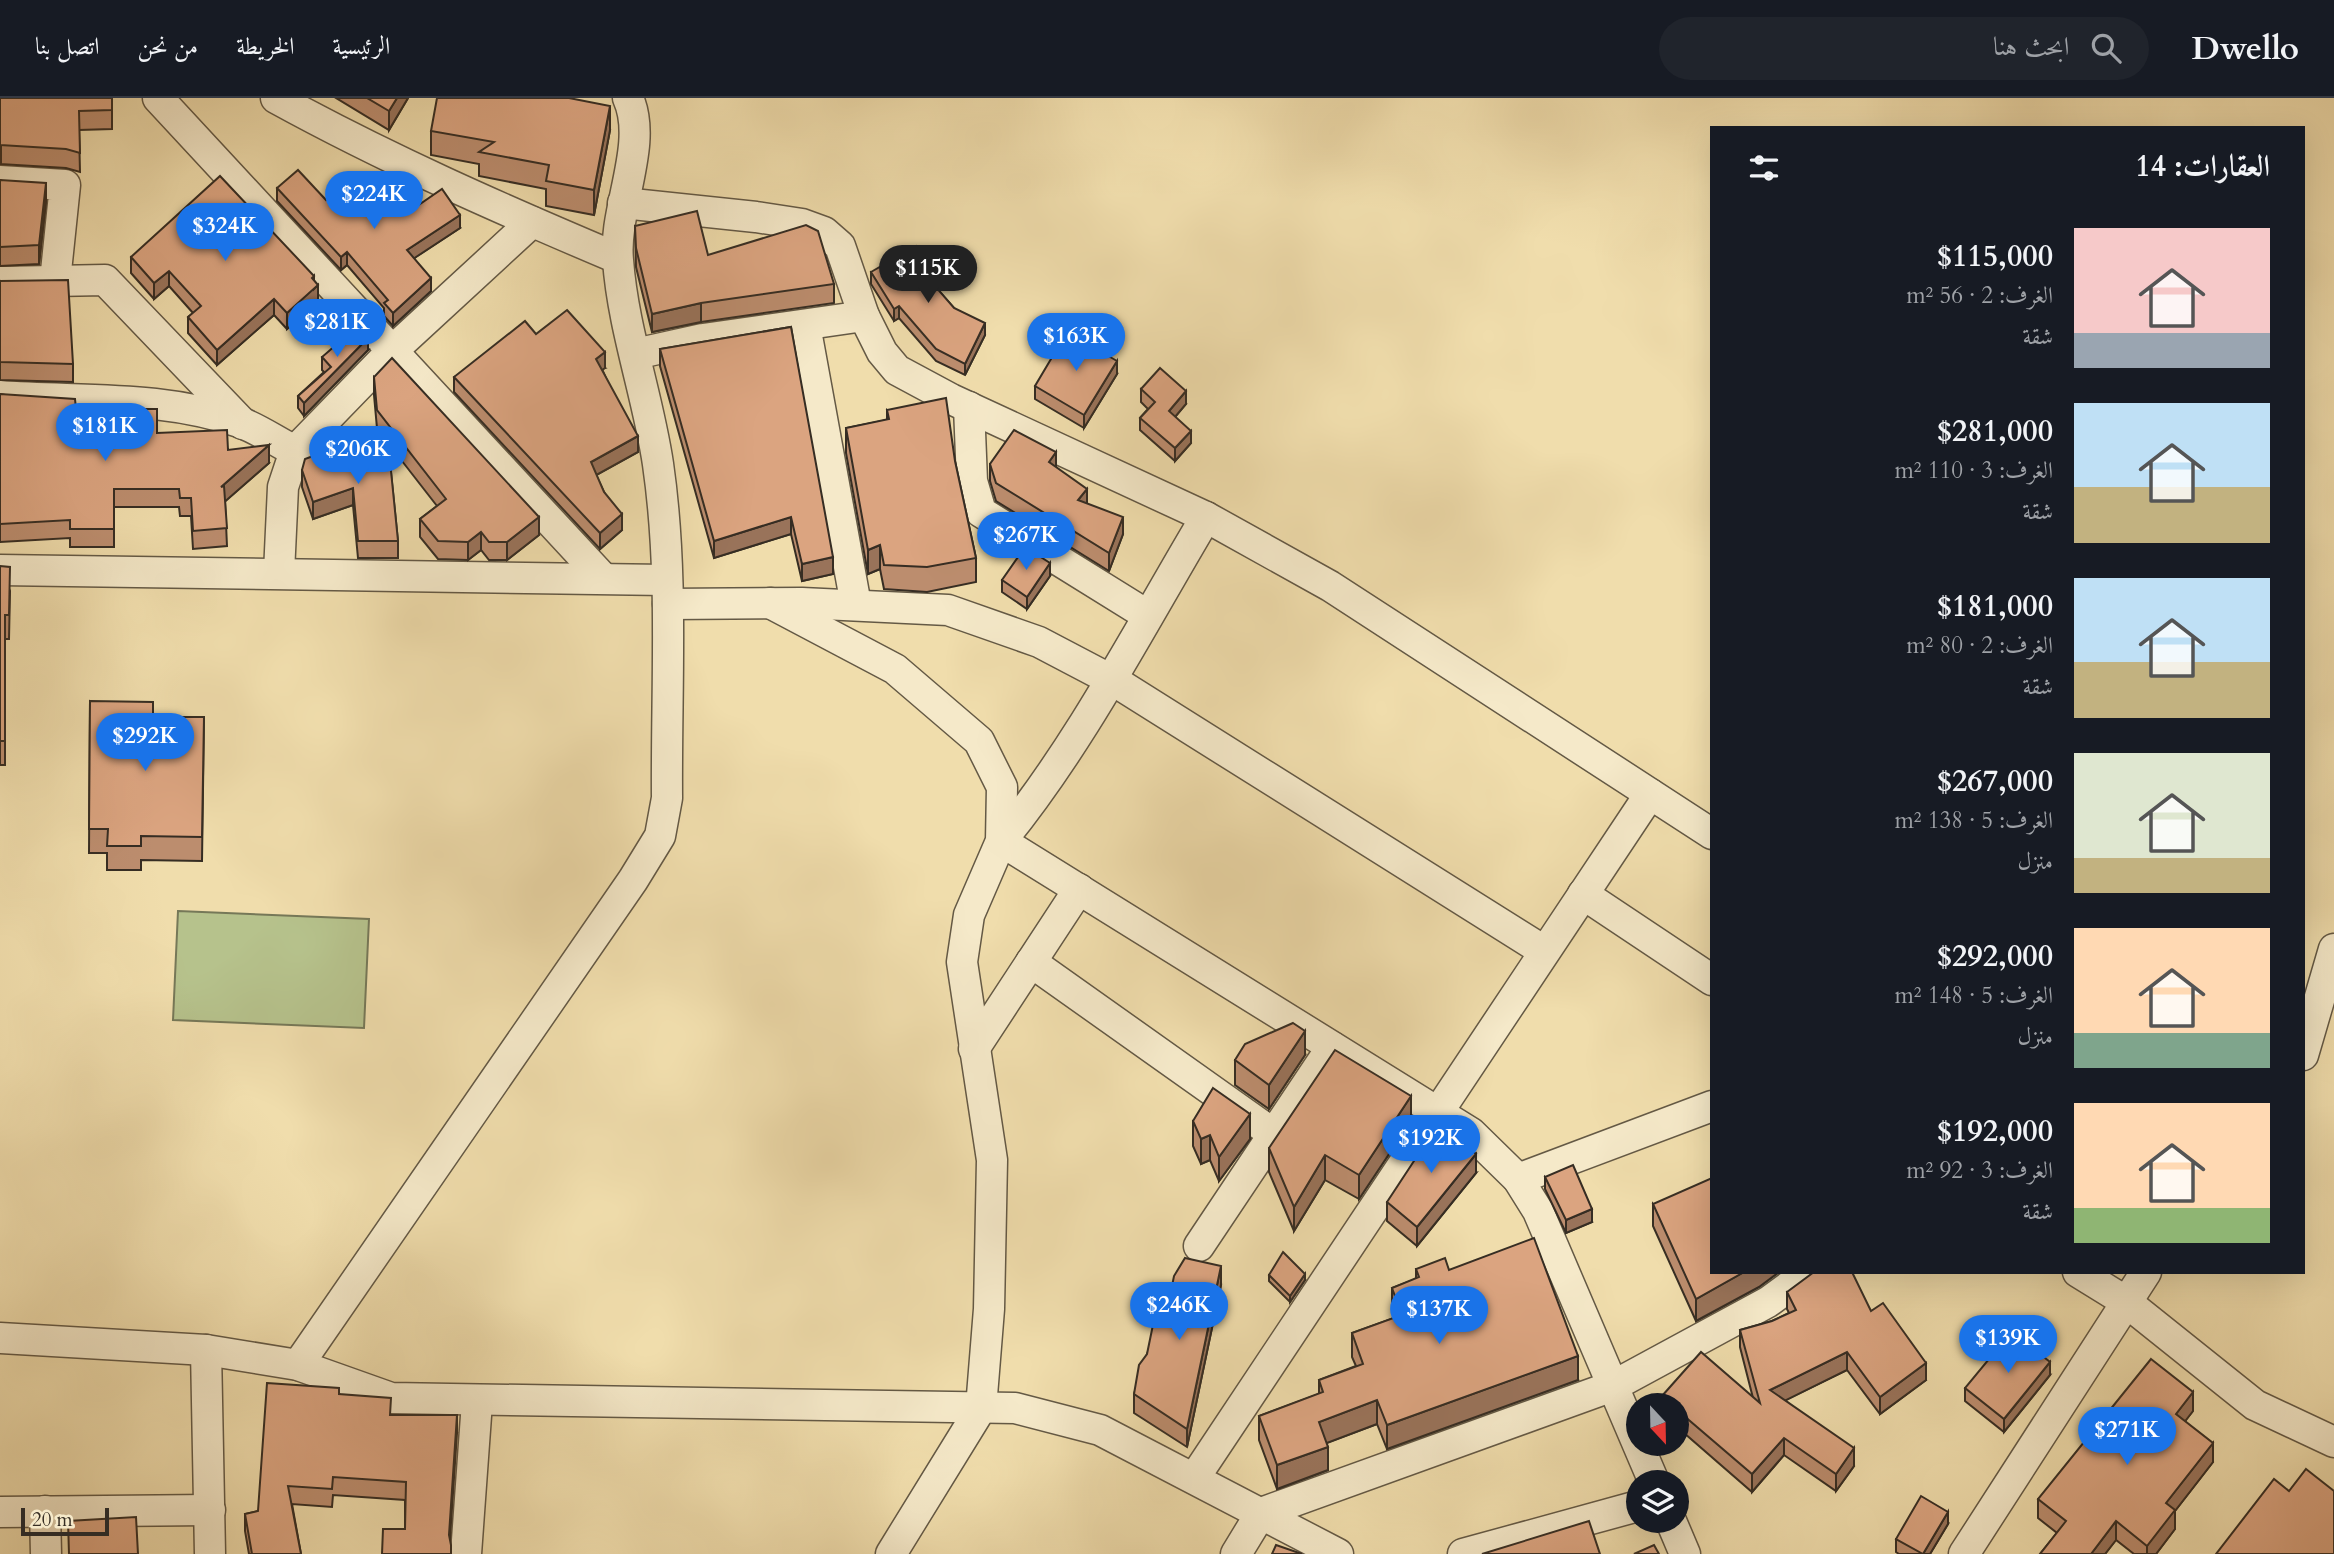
<!DOCTYPE html>
<html lang="ar">
<head>
<meta charset="utf-8">
<style>
  :root { --surface:#171b24; --page:#20242c; --text:#f1f3f6; --muted:#9ea1a6; --line:#363941; --accent:#1a73e8 }
  body { margin:0; font-family:Cardo,Amiri,serif; background:var(--page); color:var(--text); direction:rtl; height:100vh; display:flex; flex-direction:column; font-size:26px; white-space:nowrap }
  * { box-sizing:border-box; margin:0 }
  p { font-size:23px; color:var(--muted) }
  .icon { flex:none; width:38px; height:38px; fill:none; stroke:currentColor; stroke-width:2; stroke-linecap:round; stroke-linejoin:round }
  .map { position:relative; flex:1; overflow:hidden; direction:ltr }
  .details { position:absolute; left:1710px; top:28px; width:595px; height:1148px; display:flex; flex-direction:column; background:var(--surface); border-radius:0px; box-shadow:0 7px 28px #0002; direction:rtl }
  .details>* { flex:none }
  .needle { width:46px; rotate:158deg }
  .buttons { position:absolute; left:1626px; top:1295px; display:grid; gap:14px }
  .buttons a { display:grid; place-items:center; width:63px; height:63px; border-radius:50%; background:var(--surface); box-shadow:0 7px 28px #0002; font-size:35px }
  .scale { position:absolute; left:21px; bottom:18px; width:88px; box-sizing:border-box; padding-left:7px; border:4px solid #362d23; border-top:0; font-size:19px; line-height:24px; white-space:nowrap; color:#362d23; -webkit-text-stroke:5px #f5e9c9; paint-order:stroke }
  .price { position:absolute; translate:-50% -60px; padding:0 16px; border-radius:24px; background:var(--accent); color:#fff; font-size:23px; line-height:46px; filter:drop-shadow(0 2px 4px #0008) }
  .price::after { content:''; position:absolute; left:50%; top:42px; width:21px; height:16px; margin-left:-10px; background:inherit; clip-path:polygon(0 0,100% 0,50% 100%) }
  .price.on { background:#222; color:#fff }
  ul { padding:0; list-style:none }
  li { display:flex; align-items:center; gap:21px; height:175px; padding:0 35px }
  li span { display:grid; place-items:center; flex:none; width:196px; height:140px; border-radius:0px; color:#555 }
  li>.icon { margin-inline-start:auto }
  span .icon { width:84px; height:84px; fill:#fffc; stroke-width:1 }
  li b { font-size:30px }
  h2 { display:flex; justify-content:space-between; align-items:center; height:84px; padding:0 35px; font-size:30px }
  header { display:flex; align-items:center; gap:42px; box-sizing:border-box; height:98px; padding:0 35px; background:var(--surface); border-bottom:2px solid var(--line) }
  header strong { font-size:33px }
  nav { display:flex; gap:38px; margin-inline-start:auto; font-size:24px }
  .search { width:490px; height:63px; background:var(--page); display:flex; align-items:center; gap:18px; box-sizing:border-box; padding:0 24px; border-radius:38px; color:var(--muted); font-size:26px }
  .map>svg:first-child { display:block }
  .pitch { fill:#b6c28c; stroke:#767858; stroke-width:2 }
  .lines { fill:none; stroke-linecap:round; stroke-linejoin:round }
  .minor-casing { stroke:#645945; stroke-width:33 }
  .minor { stroke:#f5e9c9; stroke-width:30 }
  .wall { fill:#bc8d6e; stroke:#362d23; stroke-width:2 }
  .shaded-wall { fill:#99735a; stroke:#362d23; stroke-width:2 }
  .building { fill:#dba480; stroke:#362d23; stroke-width:2 }
</style>
</head>
<body>
<header>
<strong>Dwello</strong>
<div class="search"><svg class="icon" aria-label="search" viewBox="0 0 24 24"><circle cx="10" cy="10" r="6"/><path d="M15 15l6 6"/></svg>ابحث هنا</div>
<nav><a>الرئيسية</a><a>الخريطة</a><a>من نحن</a><a>اتصل بنا</a></nav>
</header>
<div class="map">
<svg width="2334" height="1456" viewBox="0 0 2334 1456">
  <rect width="100%" height="100%" fill="#f0ddac"/>
  <filter id="stains"><feTurbulence type="fractalNoise" baseFrequency=".00286" numOctaves="4"/><feColorMatrix values="0 0 0 0 .2 0 0 0 0 .09 0 0 0 0 .02 0 0 0 .5 -.17"/></filter>
  <radialGradient id="worn" r=".72"><stop offset=".6" stop-color="#630" stop-opacity="0"/><stop offset="1" stop-color="#630" stop-opacity=".3"/></radialGradient>
  <polygon class="pitch" points="178,813 369,821 364,930 173,922"/>
  <g class="lines">
    <g class="minor-casing">
      <g id="minor">
        <polyline points="158,0 602,479"/>
        <path d="M 276,0 C 387,61 501,111 617,160"/>
        <polyline points="0,83 65,87 55,183"/>
        <polyline points="623,105 756,119 802,126 824,134 840,148 864,218 882,254 897,272 951,301 1206,419 1330,488 1712,736"/>
        <polyline points="0,184 105,182 243,326"/>
        <polyline points="805,227 856,507"/>
        <polyline points="635,256 703,241 864,218"/>
        <path d="M 0,298 C 81,304 164,297 242,325 C 260,332 277,344 295,353"/>
        <polyline points="969,309 972,383 981,414 1147,517"/>
        <path d="M 1206,419 C 1142,526 1080,647 1001,743 L 1471,1035 L 1518,1081 L 1538,1113 L 1654,1384"/>
        <polyline points="0,472 666,482"/>
        <polyline points="279,475 283,389 295,353 392,253 532,124"/>
        <polyline points="770,505 895,571 979,643 1002,689 1001,743 969,817 962,864 992,1062 989,1211 981,1310 891,1456"/>
        <polyline points="668,506 802,505 948,512 1039,544 1119,586 1544,853"/>
        <polyline points="1583,796 1712,882"/>
        <polyline points="1031,864 1275,1037"/>
        <polyline points="974,951 1079,791"/>
        <polyline points="2303,957 2334,851"/>
        <polyline points="1518,1081 1712,1008"/>
        <polyline points="1199,1148 1332,949"/>
        <polyline points="2078,1174 2125,1203 2255,1307 2334,1344"/>
        <polyline points="0,1240 206,1252 298,1267 391,1300 1015,1310 1100,1332 1338,1456"/>
        <polyline points="206,1252 210,1456"/>
        <path d="M 298,1267 L 633,782 L 660,738 L 667,700 C 666,589 674,476 658,366 C 648,298 623,231 618,162 C 613,112 649,46 628,0"/>
        <polyline points="1195,1379 1650,696"/>
        <polyline points="45,1413 46,1456"/>
        <polyline points="0,1414 210,1412"/>
        <polyline points="1671,1423 1685,1456"/>
        <polyline points="466,1456 477,1304"/>
        <polyline points="1236,1456 1261,1415 1613,1288 1768,1204 1809,1174"/>
        <polyline points="1463,1456 1638,1408"/>
        <polyline points="1964,1456 2146,1174"/>
      </g>
    </g>
    <use href="#minor" class="minor"/>
  </g>
  <g class="wall">
    <polygon points="0,0 112,0 112,31 79,32 80,74 66,70 0,66"/>
    <polygon points="336,0 408,0 389,32"/>
    <polygon points="610,32 594,117 546,108 546,91 479,78 479,66 431,57 431,33"/>
    <polygon points="0,82 46,103 39,166 0,168"/>
    <polygon points="277,90 326,102 356,102 410,113 460,130 414,160 431,193 393,228 384,218 384,210 347,167 341,172 277,103"/>
    <polygon points="635,128 708,157 834,186 834,205 701,224 652,234 636,169"/>
    <polygon points="131,159 314,182 318,203 287,231 274,217 217,267 188,235 188,219 193,215 169,188 154,201 131,175"/>
    <polygon points="871,174 939,193 954,210 985,237 965,277 936,263 899,220 894,223 871,186"/>
    <polygon points="0,183 73,266 73,284 0,282"/>
    <polygon points="791,229 833,476 802,483 791,436 714,460 660,268 660,251"/>
    <polygon points="536,236 605,270 602,271 638,354 596,377 622,432 600,451 454,294 454,279"/>
    <polygon points="368,252 304,318 298,310 298,298 324,274 322,272 322,259"/>
    <polygon points="1117,276 1084,330 1035,301 1035,288"/>
    <polygon points="374,279 539,437 507,462 489,462 481,452 468,462 438,461 420,439 420,421 437,408 388,345 398,443 398,460 358,460 353,407 313,421 302,389 302,372 387,343 377,330 374,297"/>
    <polygon points="1141,291 1186,306 1175,319 1191,345 1175,363 1140,332 1140,320 1148,311 1141,304"/>
    <polygon points="0,296 76,311 157,335 228,352 269,365 225,403 227,448 193,451 191,418 180,418 179,409 114,409 114,449 70,449 70,440 0,444"/>
    <polygon points="887,312 955,363 976,460 976,484 927,494 884,491 880,471 868,476 846,355 846,330 887,322"/>
    <polygon points="990,366 1056,369 1087,406 1123,436 1109,473 996,403 990,383"/>
    <polygon points="0,468 10,493 9,541 5,541 5,667 0,667"/>
    <polygon points="1050,478 1027,511 1002,494 1002,482"/>
    <polygon points="90,603 153,619 204,619 202,763 141,762 141,772 107,772 107,755 89,755"/>
    <polygon points="1305,957 1269,1011 1235,987 1235,962"/>
    <polygon points="1193,1023 1250,1041 1219,1083 1210,1062 1201,1066 1193,1048"/>
    <polygon points="1411,1023 1359,1101 1325,1082 1294,1133 1269,1074 1269,1050"/>
    <polygon points="1476,1075 1417,1148 1387,1123 1387,1104"/>
    <polygon points="1545,1079 1592,1124 1566,1135 1545,1091"/>
    <polygon points="1653,1106 1712,1174 1779,1174 1759,1189 1696,1223 1653,1128"/>
    <polygon points="1416,1171 1449,1172 1578,1282 1387,1351 1377,1326 1326,1345 1328,1372 1277,1391 1259,1342 1259,1318 1319,1296 1319,1282 1356,1268 1352,1259 1352,1235 1394,1220 1392,1214 1392,1190 1416,1181"/>
    <polygon points="1269,1177 1305,1182 1290,1204 1269,1183"/>
    <polygon points="1221,1187 1187,1349 1134,1315 1134,1296 1147,1256 1171,1193"/>
    <polygon points="1787,1194 1871,1213 1926,1282 1880,1316 1847,1272 1785,1302 1854,1368 1836,1393 1784,1357 1752,1394 1676,1328 1676,1307 1662,1307 1662,1298 1753,1300 1740,1249 1740,1232 1772,1223 1789,1215 1787,1211"/>
    <polygon points="2050,1277 2004,1334 1965,1303 1965,1290"/>
    <polygon points="339,1296 391,1317 457,1335 405,1431 405,1402 333,1397 332,1409 292,1406 301,1456 249,1456 245,1433 245,1416 258,1413"/>
    <polygon points="2193,1313 2185,1323 2213,1364 2175,1413 2175,1431 2156,1456 2134,1456 2116,1442 2105,1456 2040,1456 2057,1435 2038,1420 2038,1401"/>
    <polygon points="1948,1426 1930,1456 1899,1456 1896,1454 1896,1441"/>
  </g>
  <g class="shaded-wall">
    <polygon points="397,0 408,0 389,32 389,13"/>
    <polygon points="610,8 610,32 594,117 594,92"/>
    <rect x="0" y="47" width="1" height="19"/>
    <polygon points="46,85 46,103 39,166 39,147"/>
    <polygon points="460,117 460,130 407,165 407,152"/>
    <polygon points="347,154 347,167 341,172 341,159"/>
    <polygon points="169,173 169,188 154,201 154,185"/>
    <polygon points="314,178 314,191 318,187 318,203 287,231 287,215"/>
    <polygon points="431,180 431,193 393,228 393,215"/>
    <polygon points="939,183 939,195 934,187"/>
    <polygon points="274,201 274,217 217,267 217,252"/>
    <polygon points="701,205 701,224 652,234 652,216"/>
    <polygon points="899,208 899,220 894,223 894,211"/>
    <polygon points="985,225 985,237 965,277 965,266"/>
    <polygon points="368,240 368,252 304,318 304,305"/>
    <polygon points="605,254 605,270 596,276 596,261"/>
    <polygon points="1117,263 1117,276 1084,330 1084,317"/>
    <polygon points="1186,293 1186,306 1169,326 1169,313"/>
    <polygon points="1191,333 1191,345 1175,363 1175,350"/>
    <polygon points="638,338 638,354 591,380 591,364"/>
    <polygon points="269,347 269,365 221,407 221,389"/>
    <polygon points="1056,354 1056,371 1049,364"/>
    <polygon points="353,390 353,407 313,421 313,404"/>
    <polygon points="1087,391 1087,408 1078,402"/>
    <polygon points="622,416 622,432 600,451 600,435"/>
    <polygon points="539,419 539,437 507,462 507,444"/>
    <polygon points="791,419 791,436 714,460 714,443"/>
    <polygon points="1123,419 1123,436 1109,473 1109,455"/>
    <polygon points="481,434 481,452 468,462 468,444"/>
    <polygon points="880,447 880,471 868,476 868,452"/>
    <polygon points="833,459 833,476 802,483 802,466"/>
    <polygon points="1050,465 1050,478 1027,511 1027,499"/>
    <polygon points="1305,933 1305,957 1269,1011 1269,987"/>
    <polygon points="1411,998 1411,1023 1359,1101 1359,1077"/>
    <polygon points="1250,1016 1250,1041 1219,1083 1219,1059"/>
    <polygon points="1210,1037 1210,1062 1201,1066 1201,1041"/>
    <polygon points="1476,1056 1476,1075 1417,1148 1417,1129"/>
    <polygon points="1325,1057 1325,1082 1294,1133 1294,1109"/>
    <polygon points="1592,1111 1592,1124 1566,1135 1566,1122"/>
    <polygon points="1221,1168 1221,1187 1187,1349 1187,1331"/>
    <polygon points="1744,1174 1779,1174 1759,1189 1696,1223 1696,1201"/>
    <polygon points="1305,1176 1305,1182 1290,1204 1290,1198"/>
    <polygon points="1847,1254 1847,1272 1770,1310 1770,1292"/>
    <polygon points="1578,1258 1578,1282 1387,1351 1387,1327"/>
    <polygon points="2050,1264 2050,1277 2004,1334 2004,1321"/>
    <polygon points="1926,1265 1926,1282 1880,1316 1880,1299"/>
    <polygon points="2193,1294 2193,1313 2176,1335 2176,1316"/>
    <polygon points="1377,1302 1377,1326 1319,1348 1319,1324"/>
    <polygon points="457,1317 457,1335 449,1455 449,1437"/>
    <polygon points="1784,1340 1784,1357 1752,1394 1752,1376"/>
    <polygon points="2213,1345 2213,1364 2175,1413 2175,1431 2156,1456 2147,1456 2147,1448 2166,1405"/>
    <polygon points="1328,1349 1328,1372 1277,1391 1277,1367"/>
    <polygon points="1854,1350 1854,1368 1836,1393 1836,1376"/>
    <polygon points="1948,1414 1948,1426 1930,1456 1923,1456"/>
    <polygon points="2116,1423 2116,1442 2105,1456 2091,1456"/>
  </g>
  <g class="building">
    <polygon points="0,0 112,0 112,12 79,13 80,55 66,51 0,47"/>
    <polygon points="367,0 397,0 389,13"/>
    <polygon points="437,0 569,0 610,8 594,92 546,83 549,67 479,54 494,44 431,33"/>
    <polygon points="298,72 326,102 342,87 356,102 383,80 410,113 442,91 460,117 407,152 431,180 393,215 384,205 388,202 347,154 341,159 277,90"/>
    <polygon points="220,78 314,178 312,180 318,187 287,215 274,201 217,252 188,219 201,208 169,173 154,185 131,159"/>
    <polygon points="0,82 46,85 39,147 0,149"/>
    <polygon points="697,113 708,157 806,127 818,133 834,186 701,205 652,216 636,150 635,128"/>
    <polygon points="916,148 939,183 934,187 954,210 985,225 965,266 936,251 899,208 894,211 871,174"/>
    <polygon points="68,182 73,266 0,264 0,183"/>
    <polygon points="567,212 605,254 596,261 638,338 591,364 604,394 622,416 600,435 454,279 525,223 536,236"/>
    <polygon points="358,228 368,240 304,305 298,298 331,269 322,259"/>
    <polygon points="791,229 833,459 802,466 791,419 714,443 660,251"/>
    <polygon points="1067,234 1117,263 1084,317 1035,288"/>
    <polygon points="392,260 539,419 507,444 489,444 481,434 468,444 438,443 420,421 446,401 377,312 374,279"/>
    <polygon points="1160,270 1186,293 1169,313 1191,333 1175,350 1140,320 1155,304 1141,291"/>
    <polygon points="0,296 75,301 76,311 157,311 157,335 227,332 228,352 269,347 221,389 224,388 227,430 193,433 191,400 180,400 179,391 114,391 114,431 70,431 70,422 0,426"/>
    <polygon points="946,300 955,363 976,460 927,469 884,467 880,447 868,452 846,330 889,321 887,312"/>
    <polygon points="1014,332 1056,354 1049,364 1087,391 1078,402 1123,419 1109,455 996,385 990,366"/>
    <polygon points="388,343 398,443 358,443 353,390 313,404 302,372 305,361 340,348"/>
    <polygon points="1025,449 1050,465 1027,499 1002,482"/>
    <polygon points="0,468 10,469 9,517 5,517 5,643 0,643"/>
    <polygon points="90,603 153,604 153,619 204,619 202,739 141,738 141,748 107,748 108,731 89,731"/>
    <polygon points="1293,925 1305,933 1269,987 1235,962 1245,946"/>
    <polygon points="1335,952 1411,998 1359,1077 1325,1057 1294,1109 1269,1050"/>
    <polygon points="1213,990 1250,1016 1219,1059 1210,1037 1201,1041 1193,1023"/>
    <polygon points="1439,1025 1476,1056 1417,1129 1387,1104"/>
    <polygon points="1573,1067 1592,1111 1566,1122 1545,1079"/>
    <polygon points="1712,1080 1712,1174 1744,1174 1696,1201 1653,1106"/>
    <polygon points="1534,1140 1578,1258 1387,1327 1377,1302 1319,1324 1328,1349 1277,1367 1259,1318 1323,1294 1319,1282 1363,1266 1352,1235 1402,1217 1392,1190 1419,1179 1416,1171 1445,1160 1449,1172"/>
    <polygon points="1283,1154 1305,1176 1290,1198 1269,1177"/>
    <polygon points="1185,1160 1221,1168 1187,1331 1134,1296 1139,1267 1147,1256 1155,1217 1171,1193 1174,1178"/>
    <polygon points="1814,1174 1852,1174 1871,1213 1883,1205 1926,1265 1880,1299 1847,1254 1770,1292 1854,1350 1836,1376 1784,1340 1752,1376 1676,1311 1676,1307 1673,1307 1662,1298 1701,1254 1760,1305 1740,1232 1772,1223 1796,1212 1787,1194"/>
    <polygon points="2008,1238 2017,1238 2050,1264 2004,1321 1965,1290"/>
    <polygon points="2151,1261 2193,1294 2176,1316 2213,1345 2166,1405 2175,1412 2147,1448 2116,1423 2091,1456 2040,1456 2066,1423 2038,1401"/>
    <polygon points="267,1285 339,1290 339,1296 391,1300 390,1317 457,1317 449,1437 451,1447 451,1456 382,1456 383,1431 405,1431 406,1384 333,1379 332,1391 288,1388 301,1456 252,1456 245,1416 258,1413"/>
    <polygon points="2306,1371 2334,1393 2334,1456 2216,1456 2274,1381 2289,1393"/>
    <polygon points="1921,1398 1948,1414 1923,1456 1896,1441"/>
    <polygon points="136,1419 138,1456 69,1456 68,1423"/>
    <polygon points="1589,1423 1600,1456 1482,1456"/>
    <polygon points="1276,1447 1302,1456 1272,1456"/>
    <polygon points="1654,1447 1659,1456 1634,1456"/>
  </g>
  <rect width="100%" height="100%" filter="url(#stains)"/>
  <rect width="100%" height="100%" fill="url(#worn)"/>
</svg>
<div class="buttons">
<a><svg class="needle" viewBox="-14 -14 28 28"><path d="M0-13l5 13h-10z" fill="#e53935"/><path d="M0 13l5-13h-10z" fill="#9ea1a6"/></svg></a>
<a><svg class="icon" aria-label="layers" viewBox="0 0 24 24"><path d="M12 4l9 5-9 5-9-5zM3 14l9 5 9-5"/></svg></a>
</div>
<div class="scale">20 m</div>
<b class="price" style="left:374px;top:133px">$224K</b>
<b class="price" style="left:225px;top:165px">$324K</b>
<b class="price on" style="left:928px;top:207px">$115K</b>
<b class="price" style="left:337px;top:261px">$281K</b>
<b class="price" style="left:1076px;top:275px">$163K</b>
<b class="price" style="left:105px;top:365px">$181K</b>
<b class="price" style="left:358px;top:388px">$206K</b>
<b class="price" style="left:1026px;top:474px">$267K</b>
<b class="price" style="left:145px;top:675px">$292K</b>
<b class="price" style="left:1431px;top:1077px">$192K</b>
<b class="price" style="left:1179px;top:1244px">$246K</b>
<b class="price" style="left:1439px;top:1248px">$137K</b>
<b class="price" style="left:2008px;top:1277px">$139K</b>
<b class="price" style="left:2127px;top:1369px">$271K</b>
<section class="details">
<h2>العقارات: 14<svg class="icon" aria-label="filters" viewBox="0 0 24 24"><path d="M4 7h16M4 17h16"/><circle cx="9" cy="7" r="2"/><circle cx="15" cy="17" r="2"/></svg></h2>
<ul>
<li><span style="background:linear-gradient(#f6c9c9 75%,#9aa5b1 0)"><svg class="icon" aria-label="home" viewBox="0 0 24 24"><path d="M3 11l9-7 9 7M6 9v11h12V9"/></svg></span><div><b>$115,000</b><p>الغرف: 2 · 56 m²</p><p>شقة</p></div></li>
<li><span style="background:linear-gradient(#bfe0f5 60%,#c2b280 0)"><svg class="icon" aria-label="home" viewBox="0 0 24 24"><path d="M3 11l9-7 9 7M6 9v11h12V9"/></svg></span><div><b>$281,000</b><p>الغرف: 3 · 110 m²</p><p>شقة</p></div></li>
<li><span style="background:linear-gradient(#bfe0f5 60%,#c2b280 0)"><svg class="icon" aria-label="home" viewBox="0 0 24 24"><path d="M3 11l9-7 9 7M6 9v11h12V9"/></svg></span><div><b>$181,000</b><p>الغرف: 2 · 80 m²</p><p>شقة</p></div></li>
<li><span style="background:linear-gradient(#dfe7d0 75%,#c2b280 0)"><svg class="icon" aria-label="home" viewBox="0 0 24 24"><path d="M3 11l9-7 9 7M6 9v11h12V9"/></svg></span><div><b>$267,000</b><p>الغرف: 5 · 138 m²</p><p>منزل</p></div></li>
<li><span style="background:linear-gradient(#ffd9b3 75%,#7fa58c 0)"><svg class="icon" aria-label="home" viewBox="0 0 24 24"><path d="M3 11l9-7 9 7M6 9v11h12V9"/></svg></span><div><b>$292,000</b><p>الغرف: 5 · 148 m²</p><p>منزل</p></div></li>
<li><span style="background:linear-gradient(#ffd9b3 75%,#8fb573 0)"><svg class="icon" aria-label="home" viewBox="0 0 24 24"><path d="M3 11l9-7 9 7M6 9v11h12V9"/></svg></span><div><b>$192,000</b><p>الغرف: 3 · 92 m²</p><p>شقة</p></div></li>
</ul>
</section>
</div>
</body>
</html>
